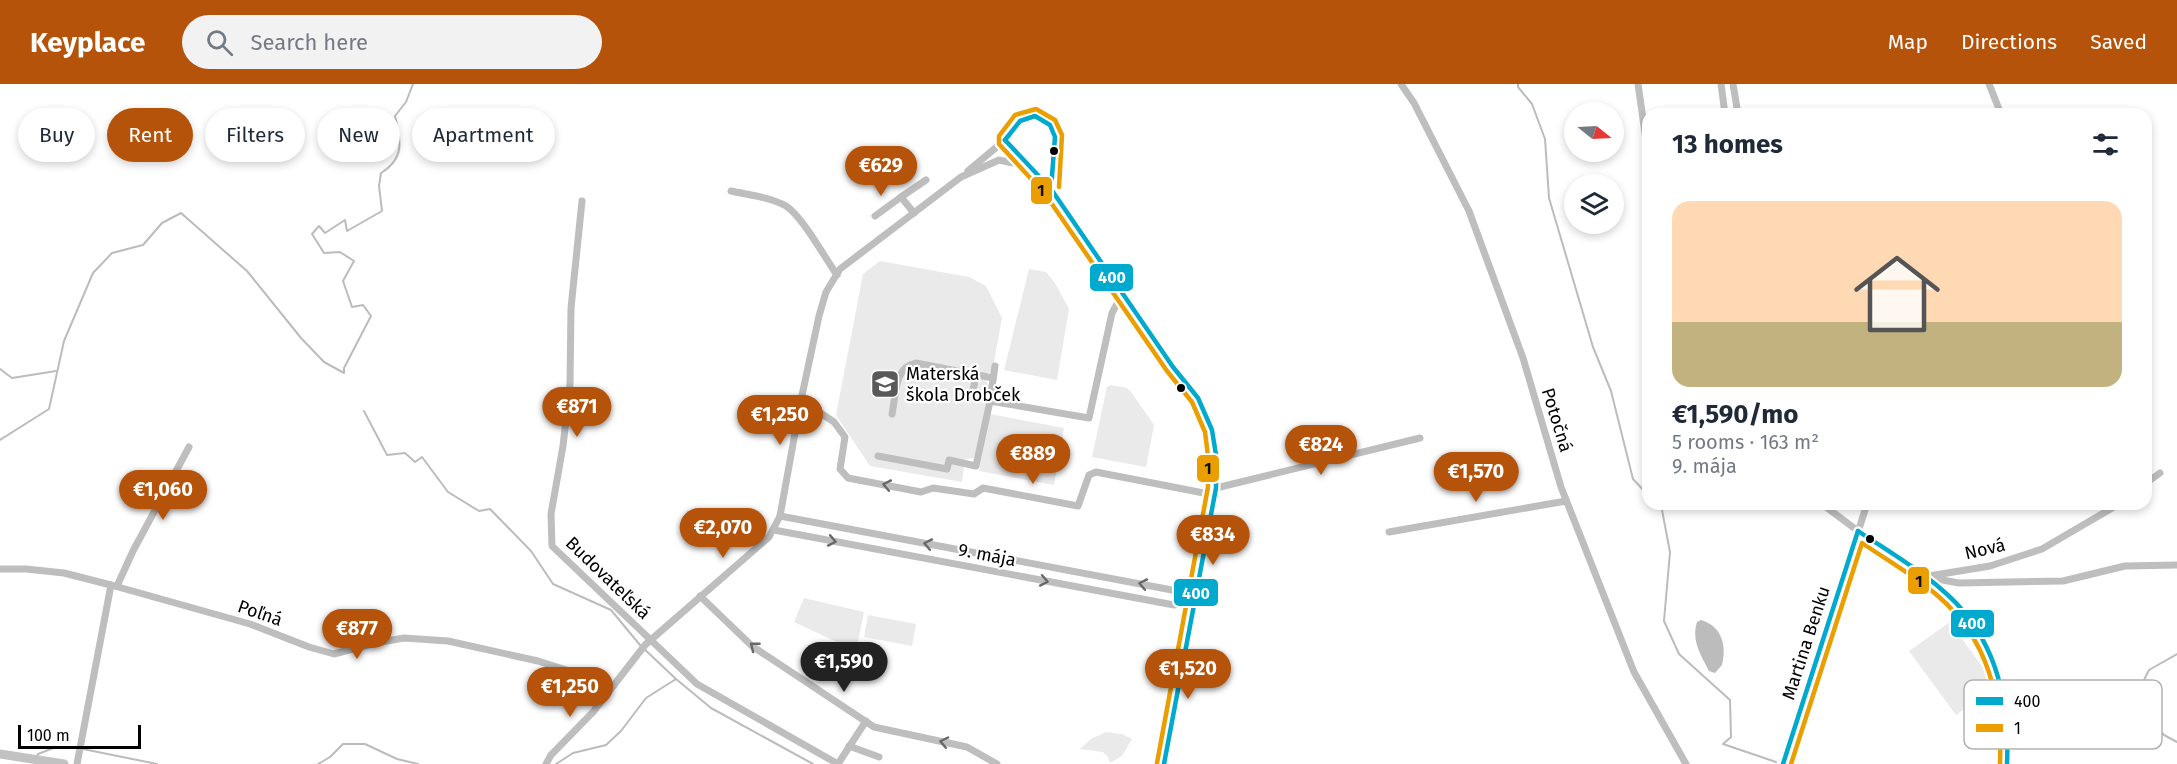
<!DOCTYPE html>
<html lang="en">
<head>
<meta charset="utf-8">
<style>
  :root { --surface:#fff; --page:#f2f2f3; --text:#1f2937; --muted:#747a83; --accent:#b45309 }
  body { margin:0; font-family:"Fira Sans",sans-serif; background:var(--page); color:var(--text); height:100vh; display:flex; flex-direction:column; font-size:22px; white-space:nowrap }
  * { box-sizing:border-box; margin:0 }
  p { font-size:20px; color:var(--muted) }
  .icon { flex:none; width:33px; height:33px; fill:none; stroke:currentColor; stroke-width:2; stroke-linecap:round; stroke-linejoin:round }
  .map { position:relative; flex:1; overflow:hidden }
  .side { position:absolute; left:1642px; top:24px; width:510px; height:402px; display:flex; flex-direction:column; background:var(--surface); border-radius:18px; box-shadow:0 3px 9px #0003 }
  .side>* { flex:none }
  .banner { position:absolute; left:18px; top:24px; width:570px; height:54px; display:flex; gap:12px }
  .needle { width:39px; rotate:108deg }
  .buttons { position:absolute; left:1564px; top:18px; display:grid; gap:12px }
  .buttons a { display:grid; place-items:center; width:60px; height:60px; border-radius:50%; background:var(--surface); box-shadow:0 3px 9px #0003; font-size:30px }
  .scale { position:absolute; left:18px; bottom:15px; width:123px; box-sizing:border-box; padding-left:6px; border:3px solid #000; border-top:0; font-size:16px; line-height:21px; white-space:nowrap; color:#000; -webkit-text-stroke:4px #fff; paint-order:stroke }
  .price { position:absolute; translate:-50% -51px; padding:0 14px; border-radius:21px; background:var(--accent); color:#fff; font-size:20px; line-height:39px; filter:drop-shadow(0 2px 3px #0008) }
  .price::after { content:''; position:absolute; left:50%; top:36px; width:18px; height:14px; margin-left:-9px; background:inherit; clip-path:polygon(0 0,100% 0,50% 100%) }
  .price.active { background:#222; color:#fff }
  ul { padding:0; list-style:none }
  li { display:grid; align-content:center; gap:12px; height:318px; padding:0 30px }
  li span { display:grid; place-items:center; height:186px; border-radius:18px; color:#555 }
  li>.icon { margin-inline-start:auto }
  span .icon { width:108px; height:108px; fill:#fffc; stroke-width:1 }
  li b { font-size:26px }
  h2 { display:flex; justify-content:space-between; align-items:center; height:72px; padding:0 30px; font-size:26px }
  .chip { padding:0 21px; border-radius:27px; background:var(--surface); box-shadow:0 3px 9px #0003; font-size:21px; line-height:54px }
  .chip.active { background:var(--accent); color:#fff }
  header { display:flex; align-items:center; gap:36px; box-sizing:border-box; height:84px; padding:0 30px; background:var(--accent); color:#fff }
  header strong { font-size:28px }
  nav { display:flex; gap:33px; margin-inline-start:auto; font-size:21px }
  .search { width:420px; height:54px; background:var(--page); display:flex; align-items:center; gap:15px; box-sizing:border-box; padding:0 21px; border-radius:33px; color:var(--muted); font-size:22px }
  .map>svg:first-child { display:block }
  .green { fill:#eaeaea }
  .water { fill:#bcbcbc }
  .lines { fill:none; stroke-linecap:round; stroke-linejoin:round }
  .stream { stroke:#bcbcbc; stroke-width:2 }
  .street { stroke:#bebebe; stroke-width:7 }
  .secondary { stroke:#c2c2c2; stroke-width:9 }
  .bus-1-casing { stroke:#fff; stroke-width:9 }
  .bus-2-casing { stroke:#fff; stroke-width:9 }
  .bus-1 { stroke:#00a9ce; stroke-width:4.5 }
  .bus-2 { stroke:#eb9e00; stroke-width:4.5 }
  .oneway { stroke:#686868 }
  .bus-dot { fill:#000; stroke:#fff; stroke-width:2 }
  .labels { text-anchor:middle; stroke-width:4.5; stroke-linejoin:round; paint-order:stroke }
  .poi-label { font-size:18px; fill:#000; stroke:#fff; text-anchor:start }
  .street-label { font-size:18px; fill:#000; stroke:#fff }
  .key { fill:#fff; stroke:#b2b2b2; stroke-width:1.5 }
  .key-label { font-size:16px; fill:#000 }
  .line-badge { stroke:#fff; stroke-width:2 }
  .badge-label { font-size:16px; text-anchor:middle; font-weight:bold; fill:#fff }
  .pale-badge-label { font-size:16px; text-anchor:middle; font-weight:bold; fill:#111 }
</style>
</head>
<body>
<header>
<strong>Keyplace</strong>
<div class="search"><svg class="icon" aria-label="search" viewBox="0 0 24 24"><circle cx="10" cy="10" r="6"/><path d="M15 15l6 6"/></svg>Search here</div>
<nav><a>Map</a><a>Directions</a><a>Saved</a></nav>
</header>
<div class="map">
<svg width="2177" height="680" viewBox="0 0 2177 680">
  <rect width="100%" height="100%" fill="#fff"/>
  <g class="green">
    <polygon points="880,177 969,193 986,202 1002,234 993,283 991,288 986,290 985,295 989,302 976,374 965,375 962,398 870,382 836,331 863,190"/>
    <polygon points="1029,185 1046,188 1055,199 1069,225 1057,296 1004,286"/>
    <polygon points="1111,301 1127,304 1131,308 1154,341 1146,383 1092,373 1107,303"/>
    <polygon points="990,330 1064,344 1054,401 979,387"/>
    <polygon points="804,514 864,528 856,567 794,538"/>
    <polygon points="868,531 916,540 912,562 864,553"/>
    <polygon points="1950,538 1996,602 1956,631 1909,567"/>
    <polygon points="1106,648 1122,650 1132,655 1122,672 1110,679 1108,673 1103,668 1080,665 1091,655"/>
  </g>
  <path class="water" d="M 1701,536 C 1722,542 1727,562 1722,581 L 1715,589 L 1709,587 C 1701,571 1691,556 1697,538 Z"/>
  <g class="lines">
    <g class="stream">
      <polyline points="1518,0 1518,3 1532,20 1545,55 1549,114 1593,263 1611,307 1633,395 1648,411"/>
      <polyline points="0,285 12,294 56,287"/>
      <polyline points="364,327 387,371 405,369 415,378 422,373 448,408 479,427 490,425 531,467 553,500 611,526 640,561 676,595 711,624 813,680"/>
      <path d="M 0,356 L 49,325 L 64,257 L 93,189 L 112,169 L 143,161 L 162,139 L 181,129 L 247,187 L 301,254 L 324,278 L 344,289 L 344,284 L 371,232 L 363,221 L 352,223 L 343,197 L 354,177 L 340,168 L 324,169 L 312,150 L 319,142 L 325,149 L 345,136 L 347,147 L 382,127 L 379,102 L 381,89 C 405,74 401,57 395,32 L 406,18 L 413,0"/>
      <polyline points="1657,420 1662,426 1670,468 1664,537 1679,570 1730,616 1731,653 1723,660 1776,678"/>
      <polyline points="2177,570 2149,586 2143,598 2147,632 2164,651 2177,658"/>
      <polyline points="83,665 157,680"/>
      <polyline points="37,672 38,670 56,663 77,664"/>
      <polyline points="318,680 330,673 343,660 365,660 397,675 418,680"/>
      <polyline points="556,680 573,669 606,661 621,647 646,614 676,595"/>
    </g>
    <g class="street">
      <polyline points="1401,0 1414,19 1469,127 1523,274 1561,403 1634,588 1686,680"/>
      <polyline points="1638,0 1648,70"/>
      <polyline points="1721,0 1725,30"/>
      <polyline points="1733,0 1738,30"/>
      <polyline points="1989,0 2001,30"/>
      <polyline points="1005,56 1051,105 1173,283 1198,314 1212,346 1216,371 1216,404 1164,680"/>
      <polyline points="968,87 1005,56 1020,37 1035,32 1050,41 1055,53 1051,105"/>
      <path d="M 731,107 C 749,111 770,113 786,122 C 802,132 825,174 837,191"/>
      <polyline points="582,117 571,224 570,300 563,362 551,430 552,462 697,600 838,680"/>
      <polyline points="914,129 901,113 926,96"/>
      <polyline points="875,132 901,113"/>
      <polyline points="972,312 976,291"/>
      <polyline points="801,316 834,338 845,353 840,385 848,394 921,408 933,404 974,410 983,404 1078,422 1089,391 1096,388 1214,411"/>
      <polyline points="990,317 995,282"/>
      <path d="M 892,330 C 896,311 894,283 916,279 L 993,294"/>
      <polyline points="878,372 947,385 949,376 976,382 990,317 1089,334 1112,229 1123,209"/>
      <polyline points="2146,399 2160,389"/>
      <polyline points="1216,404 1420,354"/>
      <polyline points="1822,420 1858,447 1924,493 1964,528 1995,580 2005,617 2009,650 2007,680"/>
      <polyline points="780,432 1172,506 1194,516"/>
      <polyline points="774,446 1174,521 1194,516"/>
      <polyline points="1389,448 1566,417"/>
      <polyline points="0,485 26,485 64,489 111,501 250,540 309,563 334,570 375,559 404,554 448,557 538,577 614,601"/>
      <polyline points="1929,492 1990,482 2042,465 2119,420"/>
      <polyline points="1926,493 1959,499 2063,497 2125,482 2177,481"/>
      <polyline points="117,502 133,467 189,363"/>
      <polyline points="700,512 752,562 874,643 967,663 997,680"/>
      <polyline points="849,662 879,673"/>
      <polyline points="77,680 111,501"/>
      <polyline points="546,680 551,671 593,628 645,561 769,453 780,432 801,316 819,232 826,208 840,185 961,93 999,76 1027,82"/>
      <polyline points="838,680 866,637"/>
      <polyline points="1783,680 1867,420"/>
    </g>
    <polyline class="secondary" points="0,670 64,680"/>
    <g class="bus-1-casing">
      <g id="bus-1">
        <polyline points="1005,56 1051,105 1173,283 1198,314 1212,346 1216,371 1216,404 1164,680"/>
        <polyline points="1005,56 1020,37 1035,32 1050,41 1055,53 1051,105"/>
        <path d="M 1858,447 C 1886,466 1916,483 1941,505 C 1995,550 2010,613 2007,680"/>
        <polyline points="1783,680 1858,447"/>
      </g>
    </g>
    <g class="bus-2-casing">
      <g id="bus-2">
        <polyline points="1059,103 1062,51 1055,36 1036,25 1015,31 999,52 999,60 1045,110 1167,287 1192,318 1205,348 1208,372 1208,403 1157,679"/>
        <path d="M 1791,680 L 1862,459 C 1887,476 1915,492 1938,512 C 1989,556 2002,615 2000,680"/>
      </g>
    </g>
    <use href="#bus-1" class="bus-1"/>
    <use href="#bus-2" class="bus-2"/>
  </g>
  <defs><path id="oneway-chevron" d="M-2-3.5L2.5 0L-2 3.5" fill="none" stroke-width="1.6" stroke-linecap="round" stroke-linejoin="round" transform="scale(1.5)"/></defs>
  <g class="oneway">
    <use href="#oneway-chevron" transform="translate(887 401) rotate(-169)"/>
    <use href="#oneway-chevron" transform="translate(832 457) rotate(11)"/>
    <use href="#oneway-chevron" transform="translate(928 460) rotate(-169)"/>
    <use href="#oneway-chevron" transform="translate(1044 497) rotate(11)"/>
    <use href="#oneway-chevron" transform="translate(1143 500) rotate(-169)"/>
    <use href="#oneway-chevron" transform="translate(754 562) rotate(-141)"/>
    <use href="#oneway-chevron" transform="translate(944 658) rotate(-168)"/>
  </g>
  <defs>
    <g id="school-square" transform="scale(1.5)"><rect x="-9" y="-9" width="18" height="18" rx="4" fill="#595959" stroke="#fff"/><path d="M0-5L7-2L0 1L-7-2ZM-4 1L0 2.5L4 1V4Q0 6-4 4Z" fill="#fff"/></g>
  </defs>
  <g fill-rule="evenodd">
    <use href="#school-square" x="885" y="300"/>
  </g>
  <g class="bus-dot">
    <circle cx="1054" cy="67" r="5"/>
    <circle cx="1181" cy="304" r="5"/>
    <circle cx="1870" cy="455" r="5"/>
  </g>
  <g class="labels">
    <g class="poi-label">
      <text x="906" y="296">Materská<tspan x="906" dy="21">škola Drobček</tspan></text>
    </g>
    <g class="street-label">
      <text transform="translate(1557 336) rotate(73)" y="6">Potočná</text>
      <text transform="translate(1985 465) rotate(-13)" y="6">Nová</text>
      <text transform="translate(987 471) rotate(11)" y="6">9. mája</text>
      <text transform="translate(608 494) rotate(44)" y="6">Budovateľská</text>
      <text transform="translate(260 529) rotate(19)" y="6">Poľná</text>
      <text transform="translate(1806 559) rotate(-72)" y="6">Martina Benku</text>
    </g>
  </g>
  <rect x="1964" y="596" width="198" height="69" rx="9" class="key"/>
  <rect x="1976" y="613" width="27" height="8" fill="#00a9ce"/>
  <rect x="1976" y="640" width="27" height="8" fill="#eb9e00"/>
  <g class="key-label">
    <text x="2014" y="623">400</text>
    <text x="2014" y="650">1</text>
  </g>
  <g class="line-badge">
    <rect x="1030" y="92" width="23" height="29" rx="6" fill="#eb9e00"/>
    <rect x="1089" y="179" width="45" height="29" rx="6" fill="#00a9ce"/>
    <rect x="1196" y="370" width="24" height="29" rx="6" fill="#eb9e00"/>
    <rect x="1907" y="482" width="23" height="29" rx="6" fill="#eb9e00"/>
    <rect x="1173" y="494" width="46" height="29" rx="6" fill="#00a9ce"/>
    <rect x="1950" y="525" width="45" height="29" rx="6" fill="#00a9ce"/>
  </g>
  <g class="badge-label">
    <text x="1112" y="199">400</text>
    <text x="1196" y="515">400</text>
    <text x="1972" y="545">400</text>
  </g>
  <g class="pale-badge-label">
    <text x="1041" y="112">1</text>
    <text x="1208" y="390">1</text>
    <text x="1919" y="503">1</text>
  </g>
</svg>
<div class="buttons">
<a><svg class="needle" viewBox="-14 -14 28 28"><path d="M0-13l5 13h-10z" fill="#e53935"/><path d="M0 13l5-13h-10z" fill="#747a83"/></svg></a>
<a><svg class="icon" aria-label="layers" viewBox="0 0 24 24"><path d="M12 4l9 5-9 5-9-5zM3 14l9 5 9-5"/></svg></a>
</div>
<div class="scale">100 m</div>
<b class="price" style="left:881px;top:113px">€629</b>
<b class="price" style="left:577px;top:354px">€871</b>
<b class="price" style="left:780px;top:362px">€1,250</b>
<b class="price" style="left:1321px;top:392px">€824</b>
<b class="price" style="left:1033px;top:401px">€889</b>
<b class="price" style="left:1476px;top:419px">€1,570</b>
<b class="price" style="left:163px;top:437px">€1,060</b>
<b class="price" style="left:723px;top:475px">€2,070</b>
<b class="price" style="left:1213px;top:482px">€834</b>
<b class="price" style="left:357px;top:576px">€877</b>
<b class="price active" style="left:844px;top:609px">€1,590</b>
<b class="price" style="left:1188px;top:616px">€1,520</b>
<b class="price" style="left:570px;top:634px">€1,250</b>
<div class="banner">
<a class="chip">Buy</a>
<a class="chip active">Rent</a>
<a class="chip">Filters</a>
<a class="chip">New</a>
<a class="chip">Apartment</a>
</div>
<section class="side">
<h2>13 homes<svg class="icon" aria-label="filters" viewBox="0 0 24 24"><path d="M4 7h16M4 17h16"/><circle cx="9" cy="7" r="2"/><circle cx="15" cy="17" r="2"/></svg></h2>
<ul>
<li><span style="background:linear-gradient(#ffd9b3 65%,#c2b280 0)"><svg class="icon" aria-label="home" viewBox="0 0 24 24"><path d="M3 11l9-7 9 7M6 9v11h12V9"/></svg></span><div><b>€1,590/mo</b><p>5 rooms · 163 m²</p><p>9. mája</p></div></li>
</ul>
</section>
</div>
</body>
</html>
